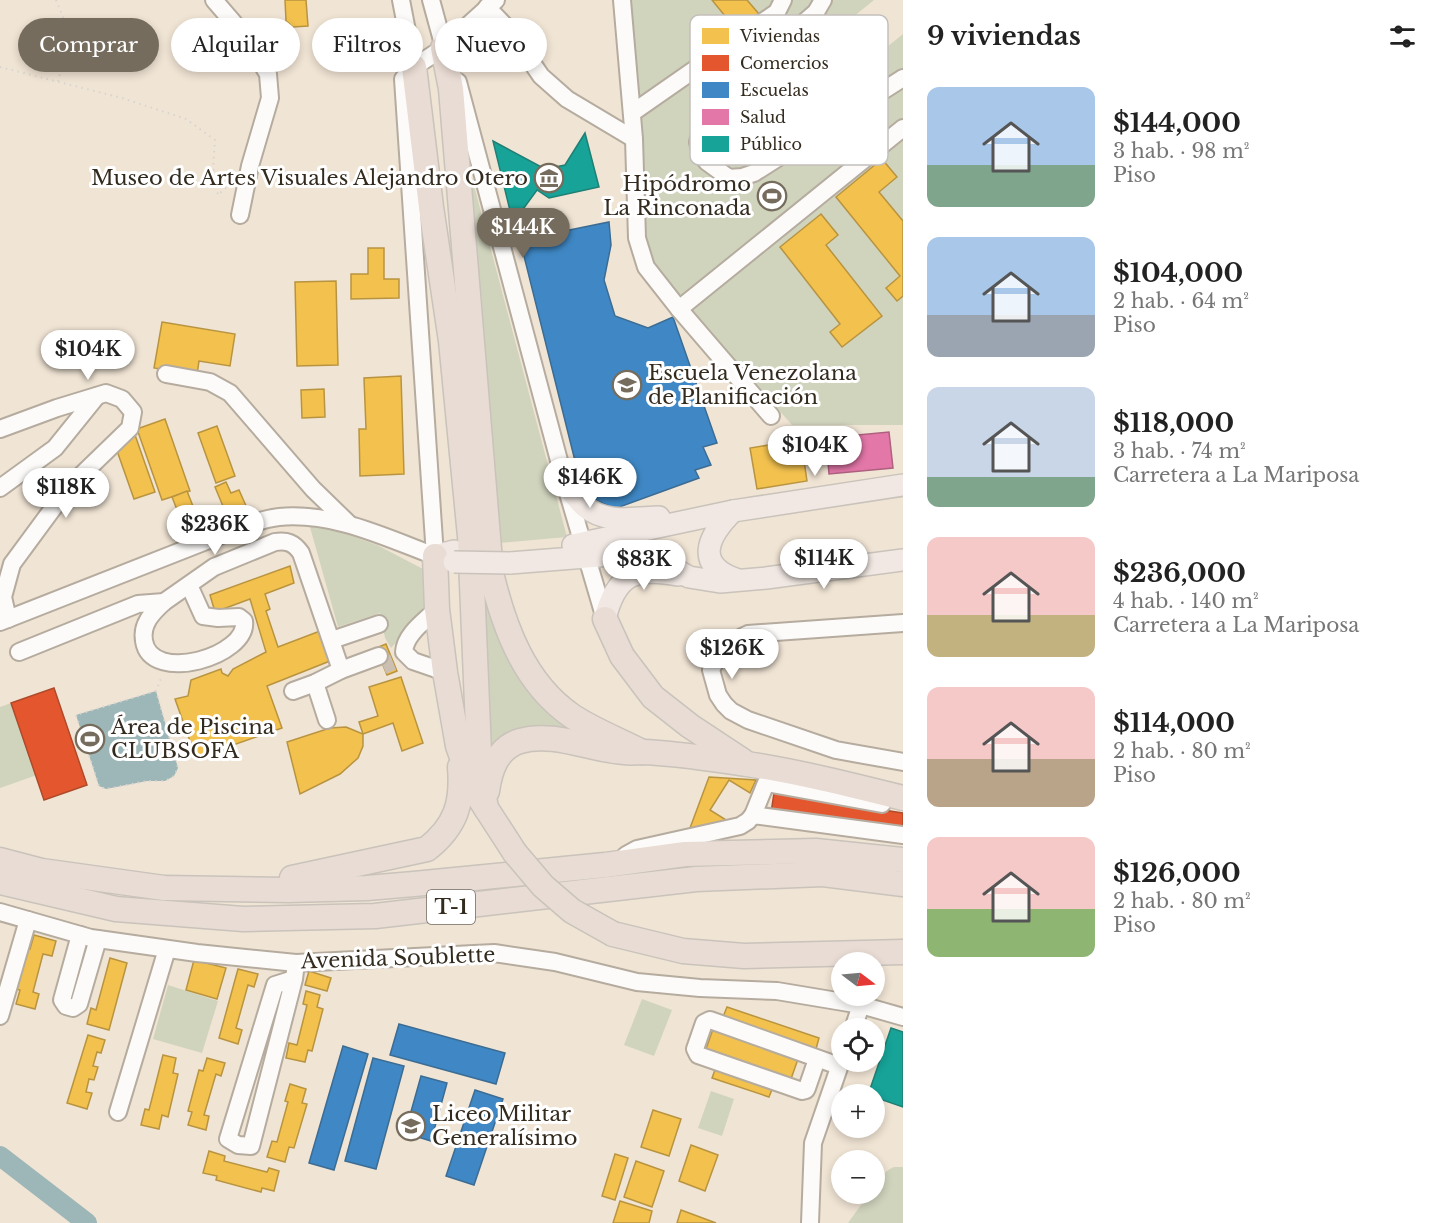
<!DOCTYPE html>
<html lang="es">
<head>
<meta charset="utf-8">
<style>
  :root { --surface:#fff; --page:#f6f6f6; --text:#222; --muted:#767676; --accent:#766c5e }
  body { margin:0; font-family:"Libre Baskerville",serif; background:var(--page); color:var(--text); height:100vh; display:flex; flex-direction:column; font-size:22px; white-space:nowrap }
  * { box-sizing:border-box; margin:0 }
  p { font-size:20px; color:var(--muted) }
  .icon { flex:none; width:33px; height:33px; fill:none; stroke:currentColor; stroke-width:2; stroke-linecap:round; stroke-linejoin:round }
  .map { position:relative; flex:1; overflow:hidden }
  .panel { display:flex; flex-direction:column; background:var(--surface); width:540px }
  .panel>* { flex:none }
  .banner { position:absolute; left:18px; top:18px; width:570px; height:54px; display:flex; gap:12px }
  .needle { width:39px; rotate:106deg }
  .buttons { position:absolute; left:831px; top:952px; display:grid; gap:12px }
  .buttons a { display:grid; place-items:center; width:54px; height:54px; border-radius:50%; background:var(--surface); box-shadow:0 3px 9px #0003; font-size:30px }
  .price { position:absolute; translate:-50% -51px; padding:0 14px; border-radius:21px; background:#fff; color:#222; font-size:20px; line-height:39px; filter:drop-shadow(0 2px 3px #0008) }
  .price::after { content:''; position:absolute; left:50%; top:36px; width:18px; height:14px; margin-left:-9px; background:inherit; clip-path:polygon(0 0,100% 0,50% 100%) }
  .price.on { background:var(--accent); color:#fff }
  ul { padding:0; list-style:none }
  li { display:flex; align-items:center; gap:18px; height:150px; padding:0 24px }
  li span { display:grid; place-items:center; flex:none; width:168px; height:120px; border-radius:12px; color:#555 }
  li>.icon { margin-inline-start:auto }
  span .icon { width:72px; height:72px; fill:#fffc; stroke-width:1 }
  li b { font-size:26px }
  h2 { display:flex; justify-content:space-between; align-items:center; height:72px; padding:0 24px; font-size:26px }
  .chip { padding:0 21px; border-radius:27px; background:var(--surface); box-shadow:0 3px 9px #0003; font-size:21px; line-height:54px }
  .chip.on { background:var(--accent); color:#fff }
  main { display:flex; flex:1; min-height:0 }
  .map>svg:first-child { display:block }
  .green { fill:#d0d4bd }
  .water { fill:#9db6b7 }
  .homes { fill:#f2c14e; stroke:#b99440; stroke-width:1.5 }
  .shops { fill:#e4572e; stroke:#af4a2a; stroke-width:1.5 }
  .schools { fill:#3f88c5; stroke:#3c6c93; stroke-width:1.5 }
  .health { fill:#e377a8; stroke:#ae607f; stroke-width:1.5 }
  .public { fill:#17a398; stroke:#207f74; stroke-width:1.5 }
  .lines { fill:none; stroke-linecap:round; stroke-linejoin:round }
  .river { stroke:#9db6b7; stroke-width:20 }
  .minor-tunnel { stroke:#cabfb0; stroke-width:16; stroke-dasharray:16 8; stroke-linecap:butt }
  .minor-casing { stroke:#b5ac9f; stroke-width:20 }
  .major-casing { stroke:#c9c3bb; stroke-width:24 }
  .highway-casing { stroke:#c9c3bb; stroke-width:27 }
  .path { stroke:#d8d4cf; stroke-width:2; stroke-dasharray:1.5 4.5; stroke-linecap:butt }
  .minor { stroke:#fdfbf9; stroke-width:16 }
  .major { stroke:#f1e8e3; stroke-width:21 }
  .highway { stroke:#e9dcd4; stroke-width:24 }
  .major-bridge-casing { stroke:#c9c3bb; stroke-width:24; stroke-linecap:butt }
  .highway-bridge-casing { stroke:#c9c3bb; stroke-width:27; stroke-linecap:butt }
  .major-bridge { stroke:#f1e8e3; stroke-width:21 }
  .highway-bridge { stroke:#e9dcd4; stroke-width:24 }
  .labels { text-anchor:middle; stroke-width:6; stroke-linejoin:round; paint-order:stroke }
  .shield { fill:#fff; stroke:#716b62; stroke-width:1.5 }
  .shield-label { font-size:20px; font-weight:bold; fill:#342b1f }
  .poi-label { font-size:21px; fill:#342b1f; stroke:#fff; text-anchor:start }
  .street-label { font-size:21px; fill:#342b1f; stroke:#fff }
  .key { fill:#fff; stroke:#c2bfbc; stroke-width:1.5 }
  .key-label { font-size:16px; fill:#342b1f }
</style>
</head>
<body>
<main>
<div class="map">
<svg width="903" height="1223" viewBox="0 0 903 1223">
  <rect width="100%" height="100%" fill="#f0e4d4"/>
  <g class="green">
    <polygon points="626,0 874,0 740,109 767,143 903,34 903,425 792,425 645,258"/>
    <polygon points="467,159 567,537 500,543"/>
    <polygon points="308,520 377,545 423,569 427,608 391,648 385,638 380,613 338,627"/>
    <polygon points="480,573 507,653 616,745 557,734 486,767"/>
    <polygon points="11,703 37,775 0,788 0,707"/>
    <polygon points="168,985 218,1001 202,1053 153,1039"/>
    <polygon points="642,999 672,1010 654,1056 624,1045"/>
    <polygon points="711,1091 734,1099 722,1136 698,1128"/>
    <path d="M 894,1167 L 903,1167 L 903,1223 L 848,1223 L 869,1194 L 874,1194 C 874,1181 883,1172 894,1167 Z"/>
  </g>
  <polygon class="water" points="156,691 178,768 174,776 165,781 147,781 106,789 99,786 76,715"/>
  <g class="homes">
    <polygon points="285,0 306,0 308,26 293,27 286,21"/>
    <polygon points="712,0 747,0 759,14 738,32"/>
    <polygon points="882,159 897,177 879,192 903,221 903,296 897,301 886,288 900,276 836,197"/>
    <polygon points="821,214 838,235 826,245 882,316 842,347 830,332 840,324 780,247"/>
    <polygon points="368,248 384,248 384,279 399,279 399,298 351,299 351,274 368,274"/>
    <polygon points="336,281 338,365 297,366 295,282"/>
    <polygon points="162,322 235,334 230,366 199,361 197,375 154,368"/>
    <polygon points="401,376 404,474 360,476 359,429 366,429 364,378"/>
    <polygon points="324,389 325,417 302,418 301,390"/>
    <polygon points="165,419 190,491 162,500 137,429"/>
    <polygon points="217,426 235,476 216,483 198,433"/>
    <polygon points="134,432 155,492 134,499 116,448"/>
    <polygon points="801,440 807,481 757,489 750,448"/>
    <polygon points="226,482 231,493 239,490 247,508 227,516 215,487"/>
    <polygon points="187,491 200,524 185,530 172,497"/>
    <polygon points="290,566 294,583 265,594 270,609 266,611 278,647 320,631 330,661 267,686 282,728 196,758 175,699 188,696 191,680 221,669 222,673 228,676 233,669 266,652 250,599 215,612 210,595"/>
    <polygon points="386,644 397,671 387,675 376,648"/>
    <polygon points="401,677 423,743 402,751 393,723 363,734 359,722 378,716 369,687"/>
    <polygon points="346,727 363,734 363,746 358,758 340,774 300,794 287,742 330,728"/>
    <polygon points="709,777 756,780 750,793 729,780 710,810 731,823 701,832 690,828"/>
    <polygon points="34,935 56,941 52,956 43,954 33,992 39,994 35,1009 16,1004 20,990 15,989 26,948 30,949"/>
    <polygon points="110,958 127,963 109,1030 87,1024 91,1008 96,1010"/>
    <polygon points="194,960 226,968 217,999 186,990"/>
    <polygon points="238,969 258,974 254,987 248,985 236,1028 242,1030 238,1044 219,1038"/>
    <polygon points="309,971 331,978 327,991 305,985"/>
    <polygon points="306,991 320,995 317,1007 323,1009 312,1051 308,1050 305,1062 286,1058 289,1043 297,1045 307,1005 303,1004"/>
    <polygon points="727,1007 819,1038 816,1049 723,1017"/>
    <polygon points="713,1029 798,1059 791,1079 706,1049"/>
    <polygon points="88,1035 105,1040 101,1053 97,1052 93,1066 98,1067 94,1080 89,1079 86,1092 92,1093 87,1109 67,1103"/>
    <polygon points="163,1055 176,1058 173,1073 178,1074 168,1117 162,1115 159,1129 141,1125 145,1109 149,1110"/>
    <polygon points="207,1058 225,1063 221,1076 216,1074 204,1115 209,1116 206,1130 188,1125 192,1112 188,1111 199,1070 203,1071"/>
    <polygon points="716,1067 773,1087 769,1097 712,1078"/>
    <polygon points="290,1084 306,1089 302,1103 307,1104 294,1148 289,1147 285,1162 267,1157 272,1141 277,1142 288,1102 285,1101"/>
    <polygon points="653,1110 681,1119 669,1156 641,1147"/>
    <polygon points="691,1145 718,1155 705,1191 679,1181"/>
    <polygon points="209,1151 225,1156 224,1161 267,1172 269,1168 279,1171 274,1191 262,1188 261,1192 216,1180 217,1176 203,1173"/>
    <polygon points="615,1154 628,1158 615,1200 602,1196"/>
    <polygon points="636,1161 664,1171 652,1207 624,1197"/>
    <polygon points="620,1201 652,1211 649,1223 613,1223"/>
    <polygon points="681,1210 716,1223 677,1223"/>
  </g>
  <g class="shops">
    <polygon points="54,688 87,785 44,800 11,703"/>
    <polygon points="774,793 903,813 903,834 771,813"/>
  </g>
  <g class="schools">
    <polygon points="609,222 611,245 604,280 615,316 648,328 673,317 717,443 703,447 711,465 695,470 699,478 614,509 583,493 520,240"/>
    <polygon points="399,1024 505,1053 496,1084 390,1055"/>
    <polygon points="343,1046 368,1054 334,1170 309,1163"/>
    <polygon points="373,1058 404,1066 376,1169 345,1161"/>
    <polygon points="421,1076 447,1083 431,1141 405,1133"/>
    <polygon points="475,1090 503,1099 474,1185 446,1176"/>
  </g>
  <polygon class="health" points="889,432 893,468 829,474 826,438"/>
  <g class="public">
    <polygon points="585,133 599,187 549,198 537,190 513,223 493,141 545,169 565,165"/>
    <polygon points="891,1028 903,1032 903,1107 874,1097 874,1095 868,1095"/>
  </g>
  <g class="lines">
    <polyline class="river" points="0,1156 87,1223"/>
    <polyline class="minor-tunnel" points="383,666 393,662"/>
    <g class="minor-casing">
      <g id="minor">
        <polyline points="214,0 245,36 268,74 270,98 250,166 240,215"/>
        <polyline points="401,0 414,67"/>
        <polyline points="431,0 446,55"/>
        <polyline points="622,0 634,139 637,238 646,267 679,309 771,416"/>
        <polyline points="823,0 816,12 722,94 704,119 698,142 701,154 707,162 729,178 742,177 754,173 903,78"/>
        <polyline points="487,7 511,32 541,76 567,99 634,139"/>
        <polyline points="458,82 565,483 605,619"/>
        <polyline points="632,113 777,12 783,0"/>
        <polyline points="679,309 903,128"/>
        <polyline points="166,374 210,382 230,393 313,489 348,523"/>
        <polyline points="0,429 57,408 106,393 122,399 133,412 130,428 68,488 12,564 3,597 8,619"/>
        <polyline points="0,488 55,448 97,396"/>
        <path d="M 164,602 C 152,613 141,624 144,641 C 151,685 249,656 244,621 L 239,617 L 218,618 L 203,616 L 189,585"/>
        <path d="M 437,609 C 425,621 405,634 404,652 L 413,661 L 445,672"/>
        <path d="M 0,622 L 247,525 C 257,522 268,518 279,517 C 334,512 384,537 435,556 L 403,79 L 414,67 L 443,48 L 496,0"/>
        <path d="M 903,623 L 748,634 C 728,643 721,650 711,670 L 718,695 L 724,704 L 731,711 L 748,720 L 836,750 L 903,762"/>
        <polyline points="332,640 379,624"/>
        <path d="M 19,652 L 138,604 L 164,602 L 214,567 L 275,542 C 287,540 294,543 301,553 L 341,670"/>
        <polyline points="315,683 327,720"/>
        <polyline points="293,691 315,683 341,670 379,656"/>
        <polyline points="753,815 766,783 882,804"/>
        <polyline points="626,855 637,849 740,826 748,821 753,815 903,835"/>
        <polyline points="0,912 91,938 197,953 296,963 494,953 555,962 637,982 700,988 777,991 861,1005 903,1017"/>
        <polyline points="80,935 62,1000 66,1006 73,1008 79,1004 98,939"/>
        <polyline points="294,979 275,985 228,1139 238,1145 251,1146 294,979 296,963"/>
        <polyline points="0,1016 28,920"/>
        <polyline points="853,1029 861,1005"/>
        <polyline points="817,1059 807,1088 806,1090 802,1091 698,1055 695,1049 704,1023 710,1020 839,1066"/>
        <polyline points="118,1112 167,949"/>
        <polyline points="810,1223 813,1143 842,1059"/>
      </g>
    </g>
    <g class="major-casing">
      <g id="major">
        <path d="M 565,483 C 571,491 577,499 584,506 C 605,524 633,518 659,517"/>
        <path d="M 733,511 C 708,536 693,565 738,580"/>
        <polyline points="573,545 733,511 903,485"/>
        <polyline points="435,556 454,551"/>
        <polyline points="510,563 637,553 653,557 689,577 720,582 766,578 903,560"/>
        <path d="M 605,619 C 616,574 635,567 678,575"/>
      </g>
    </g>
    <g class="highway-casing">
      <g id="highway">
        <path d="M 443,48 L 451,89 L 491,573 C 504,627 524,683 572,716 C 593,730 619,740 642,752"/>
        <polyline points="414,67 431,207 451,341 470,536 480,776 486,808"/>
        <polyline points="435,556 437,609 445,672 458,746 473,788 515,853"/>
        <polyline points="605,619 622,656 653,697 690,726 743,761"/>
        <path d="M 487,791 C 490,770 497,748 520,741 C 553,731 591,750 624,752 C 630,753 636,752 642,752 C 676,753 712,759 747,764 C 799,772 851,785 903,798"/>
        <polyline points="0,860 42,871 164,888 289,890 367,888 414,884 605,865 685,854 816,851 903,860"/>
        <path d="M 292,878 L 427,849 C 456,826 463,803 460,767"/>
        <polyline points="0,882 116,909 243,919 375,916 696,879 823,874 903,884"/>
        <polyline points="613,934 683,951 744,956 903,952"/>
      </g>
    </g>
    <g class="path">
      <polyline points="56,0 65,22 69,41 58,81"/>
      <polyline points="0,67 122,98 186,119 215,140 213,168 218,195 231,183"/>
      <polyline points="156,691 76,715 99,786 106,789 147,781 165,781 174,776 178,768 156,691 162,676"/>
    </g>
    <use href="#minor" class="minor"/>
    <use href="#major" class="major"/>
    <use href="#highway" class="highway"/>
    <g class="major-bridge-casing">
      <polyline id="major-bridge" points="454,562 510,563"/>
    </g>
    <g class="highway-bridge-casing">
      <polyline id="highway-bridge" points="515,853 543,886 572,911 613,934"/>
    </g>
    <use href="#major-bridge" class="major-bridge"/>
    <use href="#highway-bridge" class="highway-bridge"/>
  </g>
  <defs>
    <g id="museum-ring" transform="scale(1.5)"><circle r="9.5" fill="#fff" stroke="#766c5e" stroke-width="1.5"/><path d="M0-6L6-3V-2H-6V-3ZM-5-1h2V3h-2ZM-1-1h2V3h-2ZM3-1h2V3H3ZM-6 4H6V6H-6Z" fill="#766c5e"/></g>
    <g id="stadium-ring" transform="scale(1.5)"><circle r="9.5" fill="#fff" stroke="#766c5e" stroke-width="1.5"/><path d="M0-5a6.5 5 0 1 0 0 10a6.5 5 0 1 0 0-10ZM-3.5-1.8h7v3.6h-7Z" fill="#766c5e"/></g>
    <g id="university-ring" transform="scale(1.5)"><circle r="9.5" fill="#fff" stroke="#766c5e" stroke-width="1.5"/><path d="M0-5L7-2L0 1L-7-2ZM-4 1L0 2.5L4 1V4Q0 6-4 4Z" fill="#766c5e"/></g>
    <g id="school-ring" transform="scale(1.5)"><circle r="9.5" fill="#fff" stroke="#766c5e" stroke-width="1.5"/><path d="M0-5L7-2L0 1L-7-2ZM-4 1L0 2.5L4 1V4Q0 6-4 4Z" fill="#766c5e"/></g>
  </defs>
  <g fill-rule="evenodd">
    <use href="#museum-ring" x="549" y="178"/>
    <use href="#stadium-ring" x="772" y="196"/>
    <use href="#university-ring" x="627" y="385"/>
    <use href="#stadium-ring" x="90" y="739"/>
    <use href="#school-ring" x="411" y="1126"/>
  </g>
  <g class="labels">
    <rect class="shield" x="427" y="890" width="48" height="34" rx="4.5"/>
    <g class="shield-label">
      <text x="451" y="914">T-1</text>
    </g>
    <g class="poi-label">
      <text x="528" y="185" text-anchor="end">Museo de Artes Visuales Alejandro Otero</text>
      <text x="751" y="191" text-anchor="end">Hipódromo<tspan x="751" dy="24">La Rinconada</tspan></text>
      <text x="648" y="380">Escuela Venezolana<tspan x="648" dy="24">de Planificación</tspan></text>
      <text x="111" y="734">Área de Piscina<tspan x="111" dy="24">CLUBSOFA</tspan></text>
      <text x="432" y="1121">Liceo Militar<tspan x="432" dy="24">Generalísimo</tspan></text>
    </g>
    <g class="street-label">
      <text transform="translate(398 958) rotate(-2)" y="7">Avenida Soublette</text>
    </g>
  </g>
  <rect x="690" y="15" width="198" height="150" rx="9" class="key"/>
  <rect x="702" y="28" width="27" height="16" fill="#f2c14e"/>
  <rect x="702" y="55" width="27" height="16" fill="#e4572e"/>
  <rect x="702" y="82" width="27" height="16" fill="#3f88c5"/>
  <rect x="702" y="109" width="27" height="16" fill="#e377a8"/>
  <rect x="702" y="136" width="27" height="16" fill="#17a398"/>
  <g class="key-label">
    <text x="740" y="42">Viviendas</text>
    <text x="740" y="69">Comercios</text>
    <text x="740" y="96">Escuelas</text>
    <text x="740" y="123">Salud</text>
    <text x="740" y="150">Público</text>
  </g>
</svg>
<div class="buttons">
<a><svg class="needle" viewBox="-14 -14 28 28"><path d="M0-13l5 13h-10z" fill="#e53935"/><path d="M0 13l5-13h-10z" fill="#767676"/></svg></a>
<a><svg class="icon" aria-label="locate" viewBox="0 0 24 24"><circle cx="12" cy="12" r="6"/><path d="M12 2v4M12 18v4M2 12h4M18 12h4"/></svg></a>
<a>+</a>
<a>−</a>
</div>
<b class="price on" style="left:523px;top:259px">$144K</b>
<b class="price" style="left:88px;top:381px">$104K</b>
<b class="price" style="left:815px;top:477px">$104K</b>
<b class="price" style="left:590px;top:509px">$146K</b>
<b class="price" style="left:66px;top:519px">$118K</b>
<b class="price" style="left:215px;top:556px">$236K</b>
<b class="price" style="left:824px;top:590px">$114K</b>
<b class="price" style="left:644px;top:591px">$83K</b>
<b class="price" style="left:732px;top:680px">$126K</b>
<div class="banner">
<a class="chip on">Comprar</a>
<a class="chip">Alquilar</a>
<a class="chip">Filtros</a>
<a class="chip">Nuevo</a>
</div>
</div>
<section class="panel">
<h2>9 viviendas<svg class="icon" aria-label="filters" viewBox="0 0 24 24"><path d="M4 7h16M4 17h16"/><circle cx="9" cy="7" r="2"/><circle cx="15" cy="17" r="2"/></svg></h2>
<ul>
<li><span style="background:linear-gradient(#a9c7e8 65%,#7fa58c 0)"><svg class="icon" aria-label="home" viewBox="0 0 24 24"><path d="M3 11l9-7 9 7M6 9v11h12V9"/></svg></span><div><b>$144,000</b><p>3 hab. · 98 m²</p><p>Piso</p></div></li>
<li><span style="background:linear-gradient(#a9c7e8 65%,#9aa5b1 0)"><svg class="icon" aria-label="home" viewBox="0 0 24 24"><path d="M3 11l9-7 9 7M6 9v11h12V9"/></svg></span><div><b>$104,000</b><p>2 hab. · 64 m²</p><p>Piso</p></div></li>
<li><span style="background:linear-gradient(#c9d6e8 75%,#7fa58c 0)"><svg class="icon" aria-label="home" viewBox="0 0 24 24"><path d="M3 11l9-7 9 7M6 9v11h12V9"/></svg></span><div><b>$118,000</b><p>3 hab. · 74 m²</p><p>Carretera a La Mariposa</p></div></li>
<li><span style="background:linear-gradient(#f6c9c9 65%,#c2b280 0)"><svg class="icon" aria-label="home" viewBox="0 0 24 24"><path d="M3 11l9-7 9 7M6 9v11h12V9"/></svg></span><div><b>$236,000</b><p>4 hab. · 140 m²</p><p>Carretera a La Mariposa</p></div></li>
<li><span style="background:linear-gradient(#f6c9c9 60%,#b9a48a 0)"><svg class="icon" aria-label="home" viewBox="0 0 24 24"><path d="M3 11l9-7 9 7M6 9v11h12V9"/></svg></span><div><b>$114,000</b><p>2 hab. · 80 m²</p><p>Piso</p></div></li>
<li><span style="background:linear-gradient(#f6c9c9 60%,#8fb573 0)"><svg class="icon" aria-label="home" viewBox="0 0 24 24"><path d="M3 11l9-7 9 7M6 9v11h12V9"/></svg></span><div><b>$126,000</b><p>2 hab. · 80 m²</p><p>Piso</p></div></li>
</ul>
</section>
</main>
</body>
</html>
